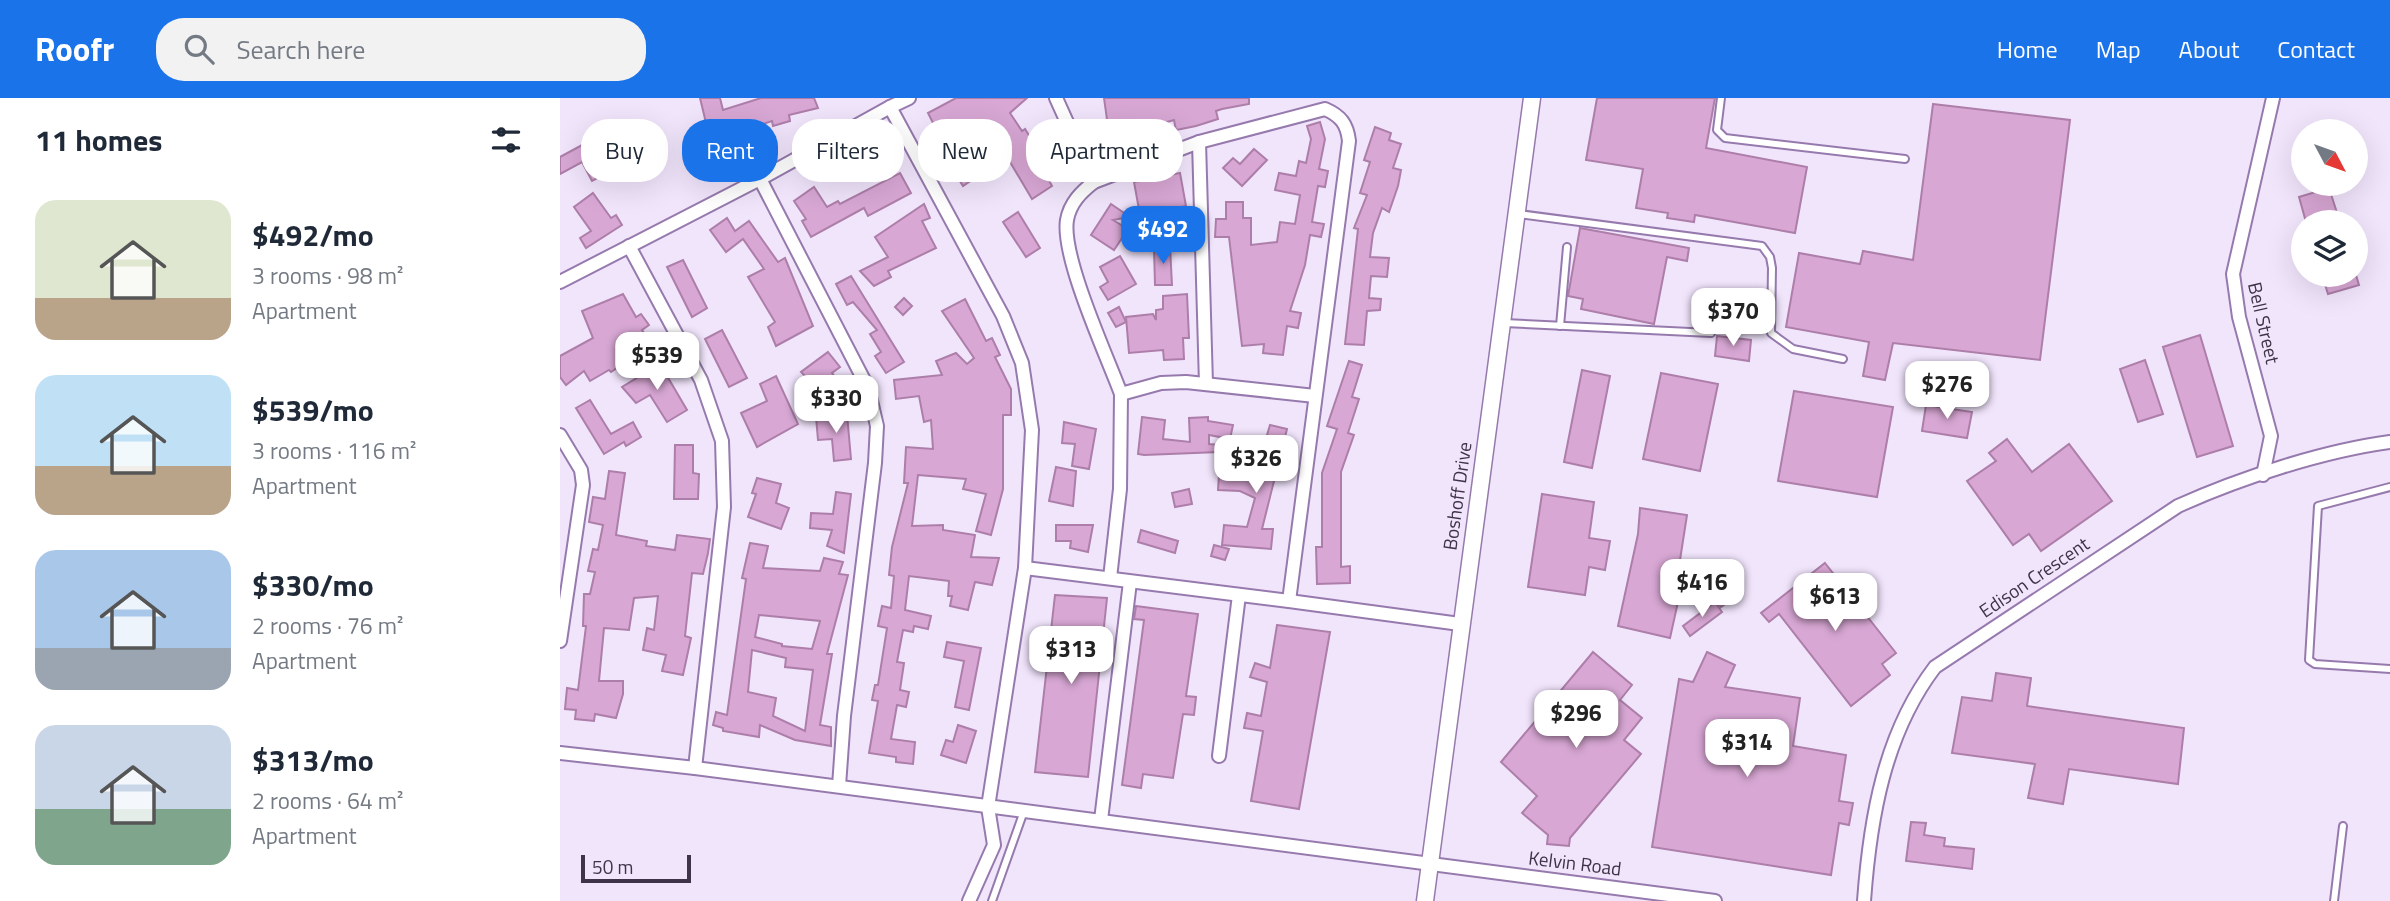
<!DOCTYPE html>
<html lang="en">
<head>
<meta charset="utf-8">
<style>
  :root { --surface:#fff; --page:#f2f2f3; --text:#1f2937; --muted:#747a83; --accent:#1a73e8 }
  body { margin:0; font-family:"Titillium Web",sans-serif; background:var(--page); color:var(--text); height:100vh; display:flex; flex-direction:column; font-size:26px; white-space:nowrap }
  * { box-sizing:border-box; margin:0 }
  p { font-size:23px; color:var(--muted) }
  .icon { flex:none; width:38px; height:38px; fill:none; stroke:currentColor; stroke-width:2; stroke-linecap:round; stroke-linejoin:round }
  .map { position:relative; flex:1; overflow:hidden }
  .side { display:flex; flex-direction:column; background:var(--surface); width:560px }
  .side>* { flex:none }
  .top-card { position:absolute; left:21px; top:21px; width:665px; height:63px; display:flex; gap:14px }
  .needle { width:46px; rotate:131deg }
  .controls { position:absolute; left:1731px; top:21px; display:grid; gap:14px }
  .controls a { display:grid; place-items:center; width:77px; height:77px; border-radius:50%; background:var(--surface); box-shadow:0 7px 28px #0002; font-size:35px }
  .scale { position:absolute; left:21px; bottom:18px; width:110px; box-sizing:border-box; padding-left:7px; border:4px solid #3f3349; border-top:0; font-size:19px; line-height:24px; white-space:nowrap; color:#3f3349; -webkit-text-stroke:5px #f1e5fc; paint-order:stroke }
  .price { position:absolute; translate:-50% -60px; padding:0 16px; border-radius:14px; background:#fff; color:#222; font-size:23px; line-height:46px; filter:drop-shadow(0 2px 4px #0008) }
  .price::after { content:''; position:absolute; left:50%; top:42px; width:21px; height:16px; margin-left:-10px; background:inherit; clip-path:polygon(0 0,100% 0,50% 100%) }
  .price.on { background:var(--accent); color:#fff }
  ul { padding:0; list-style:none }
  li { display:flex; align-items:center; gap:21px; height:175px; padding:0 35px }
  li span { display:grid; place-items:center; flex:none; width:196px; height:140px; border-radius:21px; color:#555 }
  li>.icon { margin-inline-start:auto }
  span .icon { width:84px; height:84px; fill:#fffc; stroke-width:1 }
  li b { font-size:30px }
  h2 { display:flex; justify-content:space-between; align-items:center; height:84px; padding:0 35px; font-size:30px }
  .chip { padding:0 24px; border-radius:28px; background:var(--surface); box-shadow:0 7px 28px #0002; font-size:24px; line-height:63px }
  .chip.on { background:var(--accent); color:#fff }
  header { display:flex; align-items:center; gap:42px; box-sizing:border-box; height:98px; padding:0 35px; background:var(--accent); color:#fff }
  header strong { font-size:33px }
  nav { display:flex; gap:38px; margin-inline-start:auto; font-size:24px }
  .search { width:490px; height:63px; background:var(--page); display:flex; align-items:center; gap:18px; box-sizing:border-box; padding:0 24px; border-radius:28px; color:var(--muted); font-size:26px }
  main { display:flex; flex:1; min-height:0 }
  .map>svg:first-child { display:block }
  .building { fill:#d8a7d4; stroke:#ad7ea9; stroke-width:2; fill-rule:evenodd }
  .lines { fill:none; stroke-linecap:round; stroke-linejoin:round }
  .service-casing { stroke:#967aad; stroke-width:10 }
  .minor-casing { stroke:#967aad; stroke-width:16 }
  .secondary-casing { stroke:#967aad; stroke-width:19 }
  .service { stroke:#fff; stroke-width:6 }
  .minor { stroke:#fff; stroke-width:12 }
  .secondary { stroke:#fff; stroke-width:16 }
  .labels { text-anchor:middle; stroke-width:7; stroke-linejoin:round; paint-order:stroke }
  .street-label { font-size:19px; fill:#3f3349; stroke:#f1e5fc }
</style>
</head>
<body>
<header>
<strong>Roofr</strong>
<div class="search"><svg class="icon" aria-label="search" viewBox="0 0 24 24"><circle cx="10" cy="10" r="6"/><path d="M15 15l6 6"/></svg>Search here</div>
<nav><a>Home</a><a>Map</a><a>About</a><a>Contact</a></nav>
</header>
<main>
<section class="side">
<h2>11 homes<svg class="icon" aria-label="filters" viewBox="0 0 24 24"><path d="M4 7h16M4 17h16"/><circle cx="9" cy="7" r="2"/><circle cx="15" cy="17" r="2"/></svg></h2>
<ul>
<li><span style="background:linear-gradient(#dfe7d0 70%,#b9a48a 0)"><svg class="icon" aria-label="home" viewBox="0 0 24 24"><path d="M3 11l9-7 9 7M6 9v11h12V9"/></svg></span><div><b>$492/mo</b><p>3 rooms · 98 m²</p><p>Apartment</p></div></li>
<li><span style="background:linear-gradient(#bfe0f5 65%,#b9a48a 0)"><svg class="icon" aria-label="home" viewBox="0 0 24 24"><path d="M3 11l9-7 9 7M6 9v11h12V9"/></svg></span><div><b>$539/mo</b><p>3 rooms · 116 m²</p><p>Apartment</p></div></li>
<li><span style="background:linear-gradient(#a9c7e8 70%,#9aa5b1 0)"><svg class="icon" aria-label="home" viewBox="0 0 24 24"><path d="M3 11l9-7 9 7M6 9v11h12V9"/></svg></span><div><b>$330/mo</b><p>2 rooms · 76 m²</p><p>Apartment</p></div></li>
<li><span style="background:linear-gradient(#c9d6e8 60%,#7fa58c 0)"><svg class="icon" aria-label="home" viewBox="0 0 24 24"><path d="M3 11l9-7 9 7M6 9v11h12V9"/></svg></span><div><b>$313/mo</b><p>2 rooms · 64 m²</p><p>Apartment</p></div></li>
</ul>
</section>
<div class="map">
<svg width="1830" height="803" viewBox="0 0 1830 803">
  <rect width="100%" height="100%" fill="#f1e5fc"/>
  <g class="building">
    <polygon points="140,0 160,0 163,12 201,0 254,0 258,10 229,17 230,23 213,28 212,23 156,41 152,28 147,29"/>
    <polygon points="396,0 467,0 450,15 462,33 465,31 486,65 492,60 499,68 487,79 492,88 472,101 431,32 400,47 389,27 377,33 368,15"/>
    <polygon points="544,0 689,0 689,6 662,11 656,13 658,21 636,28 616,32 614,22 579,32 549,36"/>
    <polygon points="1037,0 1155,0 1146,50 1247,69 1235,135 1135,117 1134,124 1107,120 1108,115 1076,110 1083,71 1026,62"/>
    <polygon points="1373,6 1510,22 1480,262 1333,245 1325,282 1303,278 1309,244 1226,229 1239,155 1300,166 1303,153 1353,162"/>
    <polygon points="760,24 765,41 759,71 768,73 765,89 758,88 752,124 764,126 761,139 750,137 745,167 730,213 741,215 738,230 727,228 723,257 703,255 704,246 682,248 669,139 655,139 656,121 666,121 666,104 683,104 683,120 691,120 691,147 717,144 720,124 735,126 740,97 715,92 719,75 736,78 739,63 746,65 751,41 747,28"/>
    <polygon points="815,29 831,35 829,42 841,46 833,70 841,72 838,88 829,114 822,110 813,135 810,159 829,160 827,179 811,178 809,200 821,201 820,212 807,213 804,247 785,246 798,131 794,130 807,97 800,95 810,64 804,62"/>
    <polygon points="37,39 53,72 32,83 22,64 0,76 0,59"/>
    <polygon points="317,41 329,57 308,73 301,64 284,75 278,65"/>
    <polygon points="694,51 707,62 682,88 663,70 673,60 680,66"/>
    <polygon points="408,61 419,77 403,88 393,72"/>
    <polygon points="340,75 351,95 308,118 304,110 251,139 242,123 246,121 234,103 254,89 267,109 278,103 280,106"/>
    <polygon points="620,75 626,108 580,117 574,84"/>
    <polygon points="1769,90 1780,124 1746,124 1739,99"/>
    <polygon points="33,95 51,120 56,117 62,127 26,150 20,140 31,133 14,109"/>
    <polygon points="364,106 370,120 362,123 376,150 328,173 331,179 314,188 300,173 328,159 315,139"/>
    <polygon points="551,106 570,119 553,122 568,131 554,152 531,137"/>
    <polygon points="458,114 480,150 466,159 443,124"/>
    <polygon points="167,120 175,133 189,123 218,164 225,160 253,228 216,248 208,229 215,224 188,179 204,171 183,141 166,154 150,132"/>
    <polygon points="1020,130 1129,150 1127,163 1107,159 1094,226 1021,211 1023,201 1008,198"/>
    <polygon points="610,149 612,187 595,187 594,150"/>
    <polygon points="560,158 576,186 548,202 540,189 548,184 540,169"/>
    <polygon points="123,162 147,210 132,219 107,169"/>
    <polygon points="1762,177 1796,177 1799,187 1768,196"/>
    <polygon points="291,178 344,264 326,275 315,258 321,254 310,236 317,232 293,204 287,207 276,186"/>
    <polygon points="63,196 76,219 81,216 89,227 82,232 92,246 51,274 49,272 30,283 24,273 6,287 0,279 0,258 33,240 22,213"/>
    <polygon points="627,196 629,240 623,240 624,261 604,262 603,252 569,255 566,219 593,216 596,222 596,212 603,211 603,198"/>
    <polygon points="344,200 352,208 343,217 335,209"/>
    <polygon points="405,201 426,243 432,240 440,257 435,259 451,291 451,317 443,317 443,391 431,437 416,433 426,396 403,391 406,381 358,377 352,428 383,427 383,432 415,437 411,459 439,460 432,487 415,484 408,512 390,508 392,498 388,498 389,483 349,478 345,512 371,518 368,531 354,528 353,534 343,532 337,564 344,565 340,592 349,594 346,609 337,607 331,641 355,644 353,666 336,664 336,659 309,655 318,603 312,602 315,587 318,587 327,530 318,528 322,508 331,510 334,478 329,477 332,449 348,385 344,385 346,349 373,351 371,322 364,324 359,298 336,301 334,282 382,277 376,263 396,255 407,266 414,260 382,213"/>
    <polygon points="559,209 566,224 556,229 548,215"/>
    <polygon points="162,232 187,280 169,289 145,241"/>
    <polygon points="1640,237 1673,348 1637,359 1603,249"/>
    <polygon points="1157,238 1191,242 1189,263 1155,258"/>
    <polygon points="268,254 280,269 272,275 284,291 268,303 241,274"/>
    <polygon points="1585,262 1603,316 1578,324 1560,271"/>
    <polygon points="789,263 802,267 792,299 799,301 788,335 794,337 781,374 781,469 790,468 790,485 757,486 756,449 762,449 762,375 777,331 767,328"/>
    <polygon points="100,266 127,312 107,324 90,297 76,305 62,289"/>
    <polygon points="1022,272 1050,278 1032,370 1004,364"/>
    <polygon points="1101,275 1158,286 1140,373 1083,361"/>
    <polygon points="216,278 238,326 197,349 181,315 207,303 200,286"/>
    <polygon points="1234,293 1333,309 1317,399 1218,383"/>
    <polygon points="30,302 51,336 73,324 81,339 66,348 64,344 44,356 16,310"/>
    <polygon points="1366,307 1412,314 1407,340 1362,333"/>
    <polygon points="287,316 291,361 274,363 272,341 258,342 256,319"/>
    <polygon points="582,319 605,322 603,341 630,344 629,320 648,319 648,323 673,327 670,341 649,337 649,346 660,347 659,354 584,357 578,356"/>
    <polygon points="504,324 536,331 529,371 512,368 515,346 502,345"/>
    <polygon points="710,327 727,331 702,431 713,431 711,451 662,447 664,427 687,429 695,400 680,393 658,392 659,377 684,379 685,375 695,378"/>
    <polygon points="1447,341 1472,374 1509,346 1552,403 1481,453 1469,436 1453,447 1407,383 1436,363 1429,355"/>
    <polygon points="115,347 133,347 133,375 139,376 138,401 114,401"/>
    <polygon points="496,369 516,373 513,408 489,403"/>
    <polygon points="49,373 65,375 56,437 87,443 86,448 115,452 117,437 150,441 148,455 143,476 132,475 125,538 131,540 123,577 102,573 106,557 83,552 87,530 94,532 98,498 74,500 69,532 44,530 39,583 63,583 63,596 56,620 35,616 34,623 15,621 16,612 5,611 7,590 18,592 26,528 23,528 24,496 30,496 35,474 28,473 33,451 38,452 43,427 29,424 33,399 45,401"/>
    <polygon points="197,380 221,386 216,405 229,410 221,431 188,419 196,396 192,395"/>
    <polygon points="629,391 632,406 615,409 612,395"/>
    <polygon points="276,394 291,396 284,455 267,448 272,432 250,430 251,415 273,416"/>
    <polygon points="982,396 1034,404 1029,440 1050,443 1045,472 1029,469 1025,497 968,489"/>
    <polygon points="1080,410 1127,417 1120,462 1127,463 1110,540 1058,528 1078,436"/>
    <polygon points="496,427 533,427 528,454 510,450 511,443 496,443"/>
    <polygon points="581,432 618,443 615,455 578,444"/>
    <path d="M 190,445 L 208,448 L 203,470 L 260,473 L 264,460 L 283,464 L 279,476 L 288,477 L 267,556 L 272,556 L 260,627 L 271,629 L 271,648 L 235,642 L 200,627 L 199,639 L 163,633 L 163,630 L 153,627 L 156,614 L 167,617 L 186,481 L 182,480 ZM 199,517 L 260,523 L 252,551 L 222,548 L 222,546 L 195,539 ZM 192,552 L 226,560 L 225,569 L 253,572 L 245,633 L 213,618 L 216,600 L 188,594 Z"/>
    <polygon points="654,447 669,451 665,462 651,458"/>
    <polygon points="1265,465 1336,555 1322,566 1330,577 1291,608 1219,516 1209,524 1201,515"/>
    <polygon points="1167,486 1176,498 1161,509 1152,497"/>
    <polygon points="495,497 547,500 528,679 475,674"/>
    <polygon points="1155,504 1162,514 1130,538 1123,528"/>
    <polygon points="576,508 638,516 626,598 636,599 634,617 623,616 613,680 583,676 581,690 562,687 584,522 574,521"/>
    <polygon points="717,527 770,534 739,711 691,703 703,633 684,630 687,615 701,618 707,584 690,579 695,565 710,570"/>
    <polygon points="387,544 421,550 409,612 395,609 404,563 384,559"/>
    <polygon points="1033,554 1072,587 1060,602 1082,620 1064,642 1081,656 1010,740 1009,748 987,746 988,737 962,715 977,698 941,664"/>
    <polygon points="1147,554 1175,567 1165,589 1240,600 1233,648 1286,657 1279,703 1293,705 1289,727 1279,725 1271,777 1092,749 1119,581 1133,584"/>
    <polygon points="1436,575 1471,580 1467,608 1624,630 1618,686 1509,671 1503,706 1468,700 1475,666 1392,655 1402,599 1432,603"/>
    <polygon points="398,627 416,633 406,665 381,657 386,642 393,644"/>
    <polygon points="1351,724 1366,725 1364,737 1385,740 1384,748 1414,751 1412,771 1346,763"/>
  </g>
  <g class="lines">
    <g class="service-casing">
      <g id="service">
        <polyline points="1161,0 1157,32 1165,40 1345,61"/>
        <polyline points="959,116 1202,148 1210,159 1212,170 1211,235 1233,251 1283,261"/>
        <polyline points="944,225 1151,235"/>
        <polyline points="1000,228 1007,149"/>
        <polyline points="1830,389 1758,408 1749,562 1755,566 1830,571"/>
        <polyline points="432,803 464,713"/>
        <polyline points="1774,803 1783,728"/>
      </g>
    </g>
    <g class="minor-casing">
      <g id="minor">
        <polyline points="330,9 349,0"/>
        <polyline points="639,44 646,286"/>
        <polyline points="200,81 308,290 317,328 315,365 284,618 279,688"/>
        <path d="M 534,84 C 521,94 510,105 507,122 C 501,159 547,258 561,296"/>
        <polyline points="69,148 141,282 162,343 164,409 135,670"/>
        <polyline points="0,184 200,81 330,9 443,218 462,265 472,332 465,470 428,709 434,747 409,803"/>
        <polyline points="0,337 21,372 23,387 0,543"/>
        <polyline points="1703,377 1711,338 1679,219 1673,176 1713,0"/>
        <path d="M 465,470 L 729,503 L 789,43 C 787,26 781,18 765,11 L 639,44 L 534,84 L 496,0"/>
        <polyline points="550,480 560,391 561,296 601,285 626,284 755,298"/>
        <polyline points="729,503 900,526"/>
        <polyline points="0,655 135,670 1155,803"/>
        <polyline points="659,658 679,497"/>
        <polyline points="541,722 570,484"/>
        <path d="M 1304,803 C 1310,721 1324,636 1375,569 L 1618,408 C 1680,380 1763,353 1830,344"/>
      </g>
    </g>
    <g class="secondary-casing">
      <polyline id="secondary" points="865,803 972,0"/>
    </g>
    <use href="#service" class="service"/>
    <use href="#minor" class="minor"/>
    <use href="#secondary" class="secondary"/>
  </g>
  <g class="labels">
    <g class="street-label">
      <text transform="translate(1704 225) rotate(77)" y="7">Bell Street</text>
      <text transform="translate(897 398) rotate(-82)" y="7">Boshoff Drive</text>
      <text transform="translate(1474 479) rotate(-34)" y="7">Edison Crescent</text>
      <text transform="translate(1015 765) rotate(7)" y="7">Kelvin Road</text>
    </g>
  </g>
</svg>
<div class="controls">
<a><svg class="needle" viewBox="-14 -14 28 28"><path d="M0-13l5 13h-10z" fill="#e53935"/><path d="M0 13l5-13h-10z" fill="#747a83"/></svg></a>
<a><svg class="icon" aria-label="layers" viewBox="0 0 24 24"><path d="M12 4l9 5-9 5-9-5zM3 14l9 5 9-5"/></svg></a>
</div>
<div class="scale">50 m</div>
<b class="price on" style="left:603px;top:168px">$492</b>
<b class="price" style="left:1173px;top:250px">$370</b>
<b class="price" style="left:97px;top:294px">$539</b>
<b class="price" style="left:1387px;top:323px">$276</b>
<b class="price" style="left:276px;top:337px">$330</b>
<b class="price" style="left:696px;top:397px">$326</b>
<b class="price" style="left:1142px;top:521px">$416</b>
<b class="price" style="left:1275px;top:535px">$613</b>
<b class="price" style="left:511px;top:588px">$313</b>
<b class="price" style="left:1016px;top:652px">$296</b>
<b class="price" style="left:1187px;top:681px">$314</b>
<div class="top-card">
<a class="chip">Buy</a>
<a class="chip on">Rent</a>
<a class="chip">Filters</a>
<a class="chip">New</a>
<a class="chip">Apartment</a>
</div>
</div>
</main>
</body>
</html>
